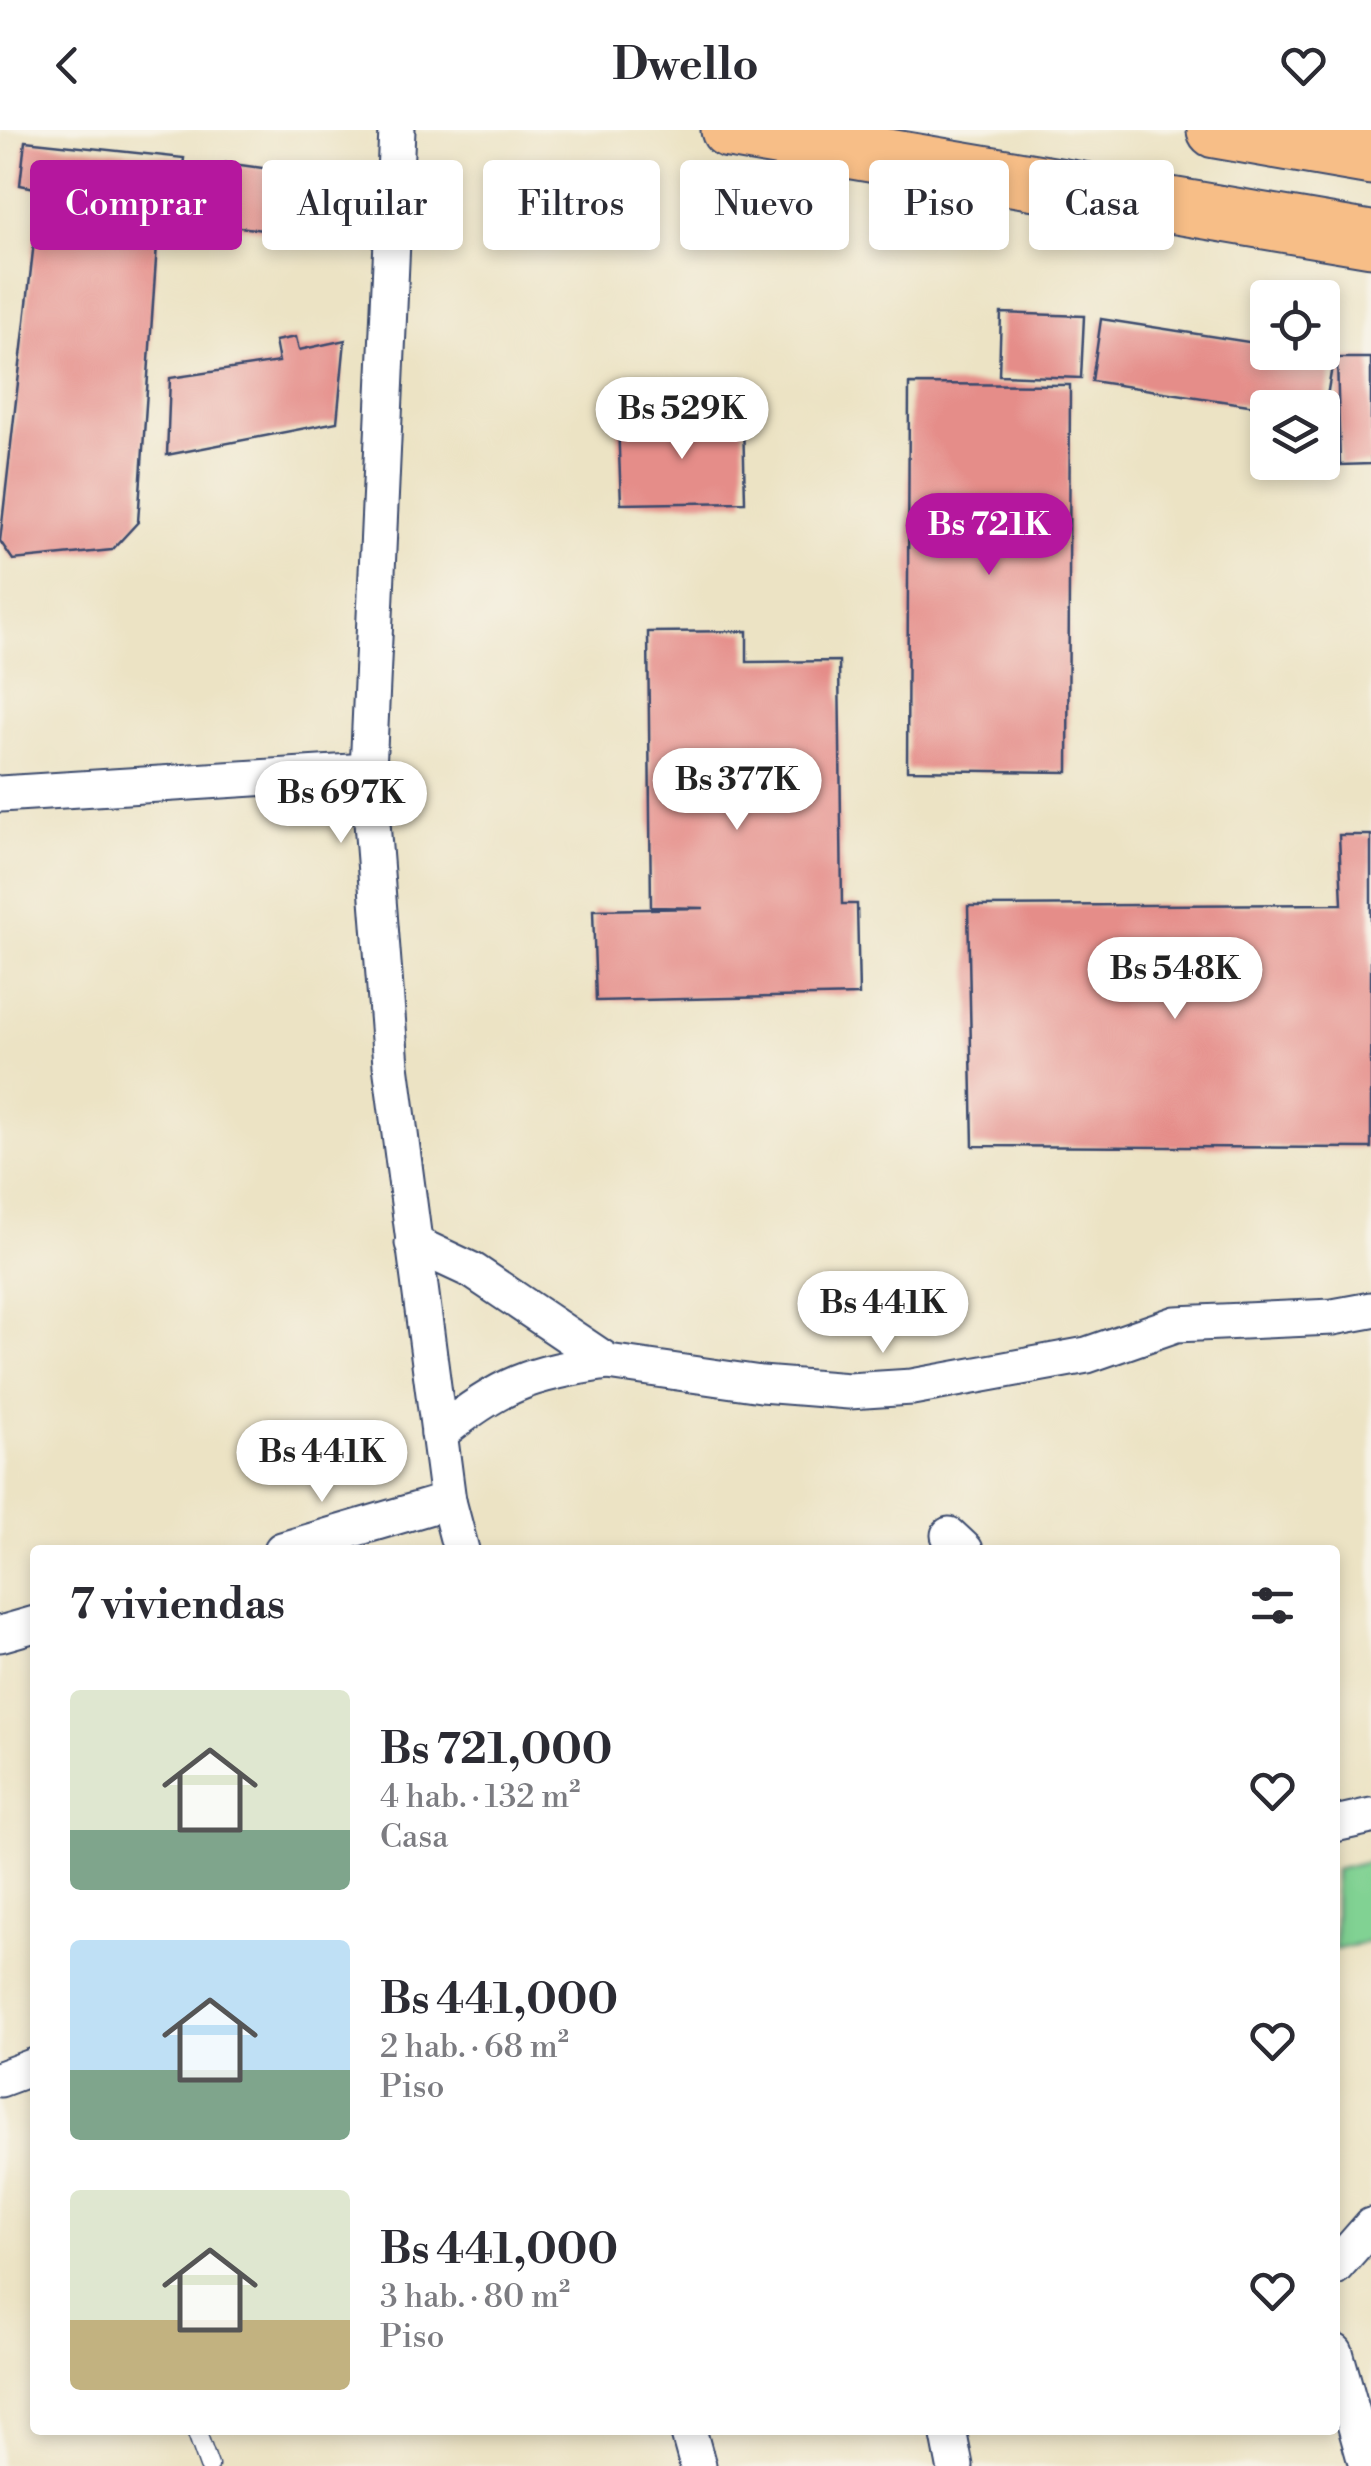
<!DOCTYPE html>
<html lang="es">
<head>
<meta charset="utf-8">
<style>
  :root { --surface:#fff; --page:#f7f7f7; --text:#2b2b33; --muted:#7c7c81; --accent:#b5179e }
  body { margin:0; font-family:"Libre Bodoni",serif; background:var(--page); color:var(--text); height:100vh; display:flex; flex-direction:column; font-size:38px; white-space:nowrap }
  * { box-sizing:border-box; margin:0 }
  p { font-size:32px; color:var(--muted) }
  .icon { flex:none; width:55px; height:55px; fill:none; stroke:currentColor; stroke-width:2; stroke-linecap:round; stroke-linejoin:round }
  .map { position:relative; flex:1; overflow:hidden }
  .side { position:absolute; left:30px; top:1415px; width:1310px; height:890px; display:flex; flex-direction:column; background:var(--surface); border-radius:10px; box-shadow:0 5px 15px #0003 }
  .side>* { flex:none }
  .guide { position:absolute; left:30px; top:30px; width:1312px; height:90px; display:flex; gap:20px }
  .fabs { position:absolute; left:1250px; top:150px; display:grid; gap:20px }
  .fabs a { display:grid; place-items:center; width:90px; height:90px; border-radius:10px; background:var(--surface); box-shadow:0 5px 15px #0003; font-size:50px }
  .price { position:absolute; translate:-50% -85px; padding:0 22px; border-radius:35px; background:#fff; color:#222; font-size:32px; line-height:65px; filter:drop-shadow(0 2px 5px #0008) }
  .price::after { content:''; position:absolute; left:50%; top:60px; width:30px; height:22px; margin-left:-15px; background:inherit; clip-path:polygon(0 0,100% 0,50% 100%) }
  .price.active { background:var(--accent); color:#fff }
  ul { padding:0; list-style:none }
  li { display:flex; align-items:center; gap:30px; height:250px; padding:0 40px }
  li span { display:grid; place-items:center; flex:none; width:280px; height:200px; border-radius:10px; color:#555 }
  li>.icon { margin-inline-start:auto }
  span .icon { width:120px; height:120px; fill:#fffc; stroke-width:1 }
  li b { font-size:42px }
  h2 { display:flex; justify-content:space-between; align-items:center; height:120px; padding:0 40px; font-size:42px }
  .chip { padding:0 35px; border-radius:10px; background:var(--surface); box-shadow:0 5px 15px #0003; font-size:35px; line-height:90px }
  .chip.active { background:var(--accent); color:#fff }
  header { display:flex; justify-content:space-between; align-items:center; height:130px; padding:0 40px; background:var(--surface); font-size:45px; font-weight:700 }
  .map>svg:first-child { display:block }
  .green { fill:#81d293; stroke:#4e8078; stroke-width:2.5 }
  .building { fill:#e58d89 }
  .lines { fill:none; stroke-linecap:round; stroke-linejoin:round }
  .lane-casing { stroke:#3a4a6d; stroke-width:21 }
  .street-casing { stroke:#3a4a6d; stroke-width:39 }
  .highway-casing { stroke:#3a4a6d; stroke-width:59 }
  .lane { stroke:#fff; stroke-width:18 }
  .street { stroke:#fff; stroke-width:35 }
  .highway { stroke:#f7be87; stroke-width:55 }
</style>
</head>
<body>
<header><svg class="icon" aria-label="back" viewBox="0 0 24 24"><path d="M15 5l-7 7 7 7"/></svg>Dwello<svg class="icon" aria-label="heart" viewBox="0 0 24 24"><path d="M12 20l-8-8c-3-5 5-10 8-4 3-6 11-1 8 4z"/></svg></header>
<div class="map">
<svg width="1371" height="2336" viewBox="0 0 1371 2336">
  <rect width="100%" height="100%" fill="#f7f3e8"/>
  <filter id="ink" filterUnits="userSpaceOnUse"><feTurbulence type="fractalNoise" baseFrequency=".01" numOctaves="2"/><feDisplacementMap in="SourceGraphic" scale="20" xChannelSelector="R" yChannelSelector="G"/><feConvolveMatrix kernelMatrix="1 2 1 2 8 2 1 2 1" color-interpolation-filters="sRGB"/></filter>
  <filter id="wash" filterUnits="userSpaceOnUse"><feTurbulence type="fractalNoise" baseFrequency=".0048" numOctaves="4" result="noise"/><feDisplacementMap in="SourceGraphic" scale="40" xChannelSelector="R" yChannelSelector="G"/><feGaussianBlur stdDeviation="2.25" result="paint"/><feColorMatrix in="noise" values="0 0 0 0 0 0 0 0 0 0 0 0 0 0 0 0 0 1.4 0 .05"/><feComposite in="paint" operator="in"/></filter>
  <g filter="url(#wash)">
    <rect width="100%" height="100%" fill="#ece3c4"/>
    <polygon class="green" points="1371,1731 1371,1811 1335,1820 1335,1740"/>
    <g id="blocks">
      <g class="building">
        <polygon points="25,11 184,28 179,70 160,71 138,392 112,420 13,430 0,411 40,59 20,55"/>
        <polygon points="226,33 327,47 325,61 352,64 350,111 223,95"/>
        <polygon points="1001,183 1084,186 1081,248 999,245"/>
        <polygon points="1101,189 1268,215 1268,222 1334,225 1325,278 1268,278 1092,251"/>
        <polygon points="296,207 299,220 345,210 337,292 167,325 170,248 279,232 275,211"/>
        <polygon points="1337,228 1371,228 1371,334 1340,335"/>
        <polygon points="909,254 1070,255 1068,642 907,640"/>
        <polygon points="743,290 745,372 621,374 618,293"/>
        <polygon points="747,501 747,532 839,531 842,774 857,774 859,865 596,871 593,780 704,778 651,777 648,502"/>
        <polygon points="1339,705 1371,705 1371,1018 973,1016 968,776 1342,774"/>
      </g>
    </g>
  </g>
  <g filter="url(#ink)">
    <use href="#blocks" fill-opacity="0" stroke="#3a4a6d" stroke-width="2.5"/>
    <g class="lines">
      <g class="lane-casing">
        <polyline id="lane" points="196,2300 209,2336"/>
      </g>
      <g class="street-casing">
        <g id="street">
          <polyline points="397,0 368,641 391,935 448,1371 461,1420"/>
          <polyline points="0,664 368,641"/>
          <polyline points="413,1113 473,1141 608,1232 761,1254 849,1261 912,1257 1087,1225 1176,1194 1333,1187 1371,1180"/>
          <path d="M 439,1304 C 500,1254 531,1243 608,1232"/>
          <polyline points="949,1405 965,1420"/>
          <polyline points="282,1420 448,1371"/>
          <polyline points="0,1504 35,1494"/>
          <polyline points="1335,1694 1371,1686"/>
          <polyline points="0,1949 35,1936"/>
          <polyline points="1335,2137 1371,2096"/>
          <polyline points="1335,2222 1367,2336"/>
          <polyline points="688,2300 698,2336"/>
          <polyline points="948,2300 955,2336"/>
        </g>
      </g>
      <g class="highway-casing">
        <g id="highway">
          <polyline points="729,0 1371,109"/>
          <polyline points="1215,0 1371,27"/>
        </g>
      </g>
      <use href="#lane" class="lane"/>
      <use href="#street" class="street"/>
      <use href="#highway" class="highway"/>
    </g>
  </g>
</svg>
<div class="fabs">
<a><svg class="icon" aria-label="locate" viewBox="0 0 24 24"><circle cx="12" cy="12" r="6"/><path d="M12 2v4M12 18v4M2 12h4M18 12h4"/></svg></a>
<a><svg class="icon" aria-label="layers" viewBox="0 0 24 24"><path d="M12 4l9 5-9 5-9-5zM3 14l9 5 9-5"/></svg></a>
</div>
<b class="price" style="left:682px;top:332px">Bs 529K</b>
<b class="price active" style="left:989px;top:448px">Bs 721K</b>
<b class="price" style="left:737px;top:703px">Bs 377K</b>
<b class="price" style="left:341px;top:716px">Bs 697K</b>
<b class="price" style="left:1175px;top:892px">Bs 548K</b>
<b class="price" style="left:883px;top:1226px">Bs 441K</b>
<b class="price" style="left:322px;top:1375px">Bs 441K</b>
<div class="guide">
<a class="chip active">Comprar</a>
<a class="chip">Alquilar</a>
<a class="chip">Filtros</a>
<a class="chip">Nuevo</a>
<a class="chip">Piso</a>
<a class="chip">Casa</a>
</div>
<section class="side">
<h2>7 viviendas<svg class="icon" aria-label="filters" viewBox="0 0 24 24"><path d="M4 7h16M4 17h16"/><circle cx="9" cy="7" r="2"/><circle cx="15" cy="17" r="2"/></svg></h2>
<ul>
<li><span style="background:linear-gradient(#dfe7d0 70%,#7fa58c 0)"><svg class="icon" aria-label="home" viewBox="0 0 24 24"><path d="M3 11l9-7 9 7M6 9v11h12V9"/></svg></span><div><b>Bs 721,000</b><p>4 hab. · 132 m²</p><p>Casa</p></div><svg class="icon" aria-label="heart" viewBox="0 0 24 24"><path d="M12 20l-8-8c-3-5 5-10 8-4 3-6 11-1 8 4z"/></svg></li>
<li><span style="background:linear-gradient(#bfe0f5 65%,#7fa58c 0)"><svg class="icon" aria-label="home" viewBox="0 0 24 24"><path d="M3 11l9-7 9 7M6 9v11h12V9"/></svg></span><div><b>Bs 441,000</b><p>2 hab. · 68 m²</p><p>Piso</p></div><svg class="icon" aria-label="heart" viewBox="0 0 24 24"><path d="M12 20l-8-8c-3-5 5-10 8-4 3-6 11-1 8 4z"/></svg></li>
<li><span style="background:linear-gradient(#dfe7d0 65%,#c2b280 0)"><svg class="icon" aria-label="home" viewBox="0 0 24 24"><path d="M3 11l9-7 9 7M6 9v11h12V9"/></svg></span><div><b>Bs 441,000</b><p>3 hab. · 80 m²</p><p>Piso</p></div><svg class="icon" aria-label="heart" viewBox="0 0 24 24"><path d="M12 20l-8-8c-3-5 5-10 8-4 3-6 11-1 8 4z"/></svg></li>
</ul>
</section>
</div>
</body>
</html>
